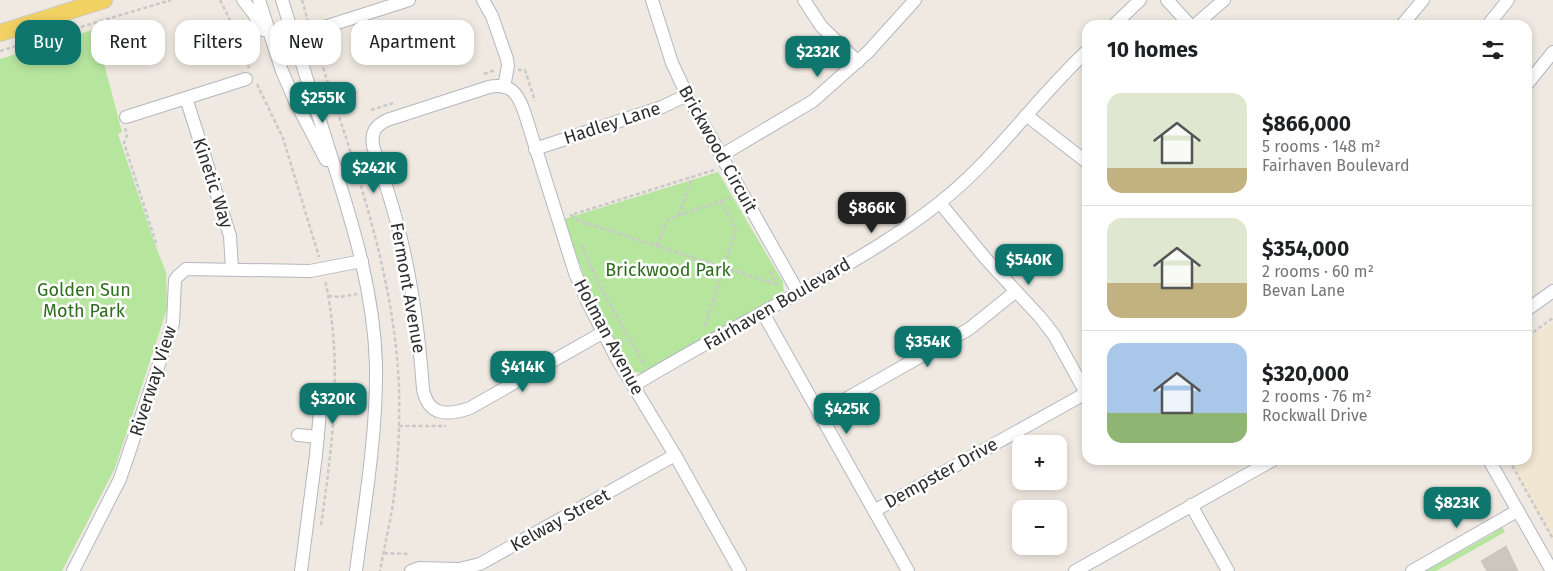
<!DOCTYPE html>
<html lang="en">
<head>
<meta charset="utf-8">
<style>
  :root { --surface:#fff; --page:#f2f2f2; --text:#202124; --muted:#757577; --line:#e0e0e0; --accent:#0f766e }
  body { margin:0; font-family:"Fira Sans",sans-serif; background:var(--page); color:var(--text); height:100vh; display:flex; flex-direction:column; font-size:19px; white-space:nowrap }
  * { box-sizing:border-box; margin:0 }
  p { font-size:16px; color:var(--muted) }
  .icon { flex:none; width:28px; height:28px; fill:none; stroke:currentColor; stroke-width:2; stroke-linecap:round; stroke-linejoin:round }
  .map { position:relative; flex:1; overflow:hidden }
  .details { position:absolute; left:1082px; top:20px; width:450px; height:445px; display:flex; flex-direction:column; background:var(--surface); border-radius:15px; box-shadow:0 2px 8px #0003 }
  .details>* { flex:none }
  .hud { position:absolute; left:15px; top:20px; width:475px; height:45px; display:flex; gap:10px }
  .controls { position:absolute; left:1012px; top:435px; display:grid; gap:10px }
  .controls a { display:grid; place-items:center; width:55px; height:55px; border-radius:10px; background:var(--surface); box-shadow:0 2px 8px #0003; font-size:25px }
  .price { position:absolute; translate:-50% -42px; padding:0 11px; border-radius:10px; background:var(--accent); color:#fff; font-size:16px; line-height:32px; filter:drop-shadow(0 1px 2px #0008) }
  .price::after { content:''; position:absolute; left:50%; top:30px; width:15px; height:11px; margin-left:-8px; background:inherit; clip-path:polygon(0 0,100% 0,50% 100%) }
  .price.selected { background:#222; color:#fff }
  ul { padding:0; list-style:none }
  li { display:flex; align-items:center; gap:15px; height:125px; padding:0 25px }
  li+li { border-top:1px solid var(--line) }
  li span { display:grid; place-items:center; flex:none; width:140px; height:100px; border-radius:15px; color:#555 }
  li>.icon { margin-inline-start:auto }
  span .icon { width:60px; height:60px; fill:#fffc; stroke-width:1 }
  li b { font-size:21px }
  h2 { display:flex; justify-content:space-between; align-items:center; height:60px; padding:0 25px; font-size:21px }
  .chip { padding:0 18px; border-radius:15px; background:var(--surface); box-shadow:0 2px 8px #0003; font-size:18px; line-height:45px }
  .chip.selected { background:var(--accent); color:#fff }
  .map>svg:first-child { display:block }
  .education { fill:#f0e6d1 }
  .green { fill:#b6e59e }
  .building { fill:#cbc7bf; stroke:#cbc5ba }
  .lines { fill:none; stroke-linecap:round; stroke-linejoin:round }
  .minor-casing { stroke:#b4b7c1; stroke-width:14 }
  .major-casing { stroke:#c9c9c9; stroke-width:18 }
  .path { stroke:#c9c9c9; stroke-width:2.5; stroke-dasharray:4 2.5; stroke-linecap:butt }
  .minor { stroke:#fff; stroke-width:12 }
  .major { stroke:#f2d163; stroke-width:16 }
  .labels { text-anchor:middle; stroke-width:5; stroke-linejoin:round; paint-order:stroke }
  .street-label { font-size:18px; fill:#2e2e2e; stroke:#fff }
  .park-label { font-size:18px; fill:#2c6e1b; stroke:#fff }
</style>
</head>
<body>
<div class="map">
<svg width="1553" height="571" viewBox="0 0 1553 571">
  <rect width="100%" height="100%" fill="#efe9e1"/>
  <polygon class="education" points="1553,322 1553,540 1510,460 1528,460 1528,339"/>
  <g class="green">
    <polygon points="95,29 122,132 118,134 156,247 166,272 167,309 115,468 62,571 0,571 0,59"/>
    <polygon points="718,172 783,282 784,296 645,374 631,371 590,293 564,219"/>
    <polygon points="1502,527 1505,532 1436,571 1426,571 1492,534"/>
  </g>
  <polygon class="building" points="1506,546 1518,571 1487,571 1481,561"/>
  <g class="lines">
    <g class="minor-casing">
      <g id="minor">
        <polyline points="243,0 254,14 263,30"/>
        <polyline points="259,0 282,71 295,101 326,160"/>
        <path d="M 282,0 C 299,54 316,108 333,162 C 354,228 374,294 376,365 C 377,434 365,503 356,571"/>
        <polyline points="483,0 492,16 507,59 508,66 504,87"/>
        <polyline points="652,0 672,63 687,95 798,292"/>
        <polyline points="804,0 821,26 858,62"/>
        <polyline points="1167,0 1190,25"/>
        <polyline points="1114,25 1140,0"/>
        <polyline points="1195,25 1224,0"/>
        <polyline points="1402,25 1423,0"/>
        <polyline points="1488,25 1508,0"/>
        <polyline points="312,31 409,0"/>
        <polyline points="1528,83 1553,52"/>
        <polyline points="186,98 230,236 232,269"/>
        <polyline points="1026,115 1088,163"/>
        <polyline points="126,117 246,79"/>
        <polyline points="535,149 662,107 687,95"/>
        <polyline points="722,155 813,101 868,52 915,0"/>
        <polyline points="940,203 986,259 1040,317 1054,335 1086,393"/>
        <polyline points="1528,309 1553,291"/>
        <polyline points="763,313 908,571"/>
        <path d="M 602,333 L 470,408 C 447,416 428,416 423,389 C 419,334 412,280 398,227 C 391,199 382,173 373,146 C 371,132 375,126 387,120 L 489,87 C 510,83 517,92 524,111 L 575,273 L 588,303 L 617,359 L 675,455 L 740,571"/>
        <path d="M 633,386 C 693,349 756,317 817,282 C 859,258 900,234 938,204 C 995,160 1035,99 1088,50"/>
        <polyline points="819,414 969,329 1015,292"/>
        <polyline points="298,435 318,437"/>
        <polyline points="1489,460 1552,571"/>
        <polyline points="1191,505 1228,571"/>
        <polyline points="874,511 1088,392"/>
        <polyline points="73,571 120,479 173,323 175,280 178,276 186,269 310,271 362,261"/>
        <polyline points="301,571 316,455 320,411"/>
        <polyline points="411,571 419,568 459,569 480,564 675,455"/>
        <polyline points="1075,571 1273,460"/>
        <polyline points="1412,571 1517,511"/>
      </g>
    </g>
    <g class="major-casing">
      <polyline id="major" points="0,33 104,0"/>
    </g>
    <g class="path">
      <polyline points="220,0 242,44 249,68"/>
      <polyline points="302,0 308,21"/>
      <path d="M 315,43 C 351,155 394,268 399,387 C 400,425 398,466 393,504 C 389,527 384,549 380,571"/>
      <polyline points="0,51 171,0"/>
      <polyline points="518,70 525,70 535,101"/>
      <polyline points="484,74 495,70"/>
      <polyline points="257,84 283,138 319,257"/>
      <polyline points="371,110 393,103"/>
      <polyline points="125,128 127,135 124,143 157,246"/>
      <polyline points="714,170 571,215 577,220 778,285"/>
      <polyline points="679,215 692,177"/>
      <polyline points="581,245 598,283 645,366"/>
      <polyline points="657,246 668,219 730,198"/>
      <polyline points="770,271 777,284"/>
      <polyline points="328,296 339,297 357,294"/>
      <polyline points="705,326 736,229 721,202"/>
      <polyline points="1528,336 1553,318"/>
      <polyline points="399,426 446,426"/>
      <polyline points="1509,460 1553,539"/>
      <path d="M 321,525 C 333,443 343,361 325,280"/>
      <polyline points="384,553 410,554"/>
    </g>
    <use href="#minor" class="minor"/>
    <use href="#major" class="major"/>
  </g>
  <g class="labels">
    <g class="street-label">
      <text transform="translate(612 123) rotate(-18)" y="6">Hadley Lane</text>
      <text transform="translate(718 149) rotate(61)" y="6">Brickwood Circuit</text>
      <text transform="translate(213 183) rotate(72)" y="6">Kinetic Way</text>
      <text transform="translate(408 288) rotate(80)" y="6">Fermont Avenue</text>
      <text transform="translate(777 304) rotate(-30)" y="6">Fairhaven Boulevard</text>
      <text transform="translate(609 337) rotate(62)" y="6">Holman Avenue</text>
      <text transform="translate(153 381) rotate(-72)" y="6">Riverway View</text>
      <text transform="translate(941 473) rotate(-29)" y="6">Dempster Drive</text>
      <text transform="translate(560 520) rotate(-29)" y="6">Kelway Street</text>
    </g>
    <g class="park-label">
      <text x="668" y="276">Brickwood Park</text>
      <text x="84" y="296">Golden Sun<tspan x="84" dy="21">Moth Park</tspan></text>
    </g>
  </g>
</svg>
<div class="controls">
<a>+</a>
<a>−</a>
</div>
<b class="price" style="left:818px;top:78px">$232K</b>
<b class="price" style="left:323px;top:124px">$255K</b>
<b class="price" style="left:374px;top:194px">$242K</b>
<b class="price selected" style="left:872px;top:234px">$866K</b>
<b class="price" style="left:1029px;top:286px">$540K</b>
<b class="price" style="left:928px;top:368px">$354K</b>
<b class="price" style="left:523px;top:393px">$414K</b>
<b class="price" style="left:333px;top:425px">$320K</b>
<b class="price" style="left:847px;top:435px">$425K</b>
<b class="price" style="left:1457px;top:529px">$823K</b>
<div class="hud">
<a class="chip selected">Buy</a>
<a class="chip">Rent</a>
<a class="chip">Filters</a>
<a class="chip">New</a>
<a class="chip">Apartment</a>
</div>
<section class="details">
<h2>10 homes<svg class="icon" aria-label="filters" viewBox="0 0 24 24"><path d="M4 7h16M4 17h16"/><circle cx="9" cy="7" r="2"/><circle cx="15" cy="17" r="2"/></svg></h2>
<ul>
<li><span style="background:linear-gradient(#dfe7d0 75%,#c2b280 0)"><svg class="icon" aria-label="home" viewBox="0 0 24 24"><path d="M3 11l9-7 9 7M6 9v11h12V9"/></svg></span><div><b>$866,000</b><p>5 rooms · 148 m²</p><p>Fairhaven Boulevard</p></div></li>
<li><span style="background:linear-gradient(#dfe7d0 65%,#c2b280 0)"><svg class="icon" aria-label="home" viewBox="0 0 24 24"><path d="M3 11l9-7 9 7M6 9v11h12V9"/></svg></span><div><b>$354,000</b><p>2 rooms · 60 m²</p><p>Bevan Lane</p></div></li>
<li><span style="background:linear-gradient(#a9c7e8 70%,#8fb573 0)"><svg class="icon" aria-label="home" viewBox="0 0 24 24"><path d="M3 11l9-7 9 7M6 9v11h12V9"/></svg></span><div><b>$320,000</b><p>2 rooms · 76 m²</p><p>Rockwall Drive</p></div></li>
</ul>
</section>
</div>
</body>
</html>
